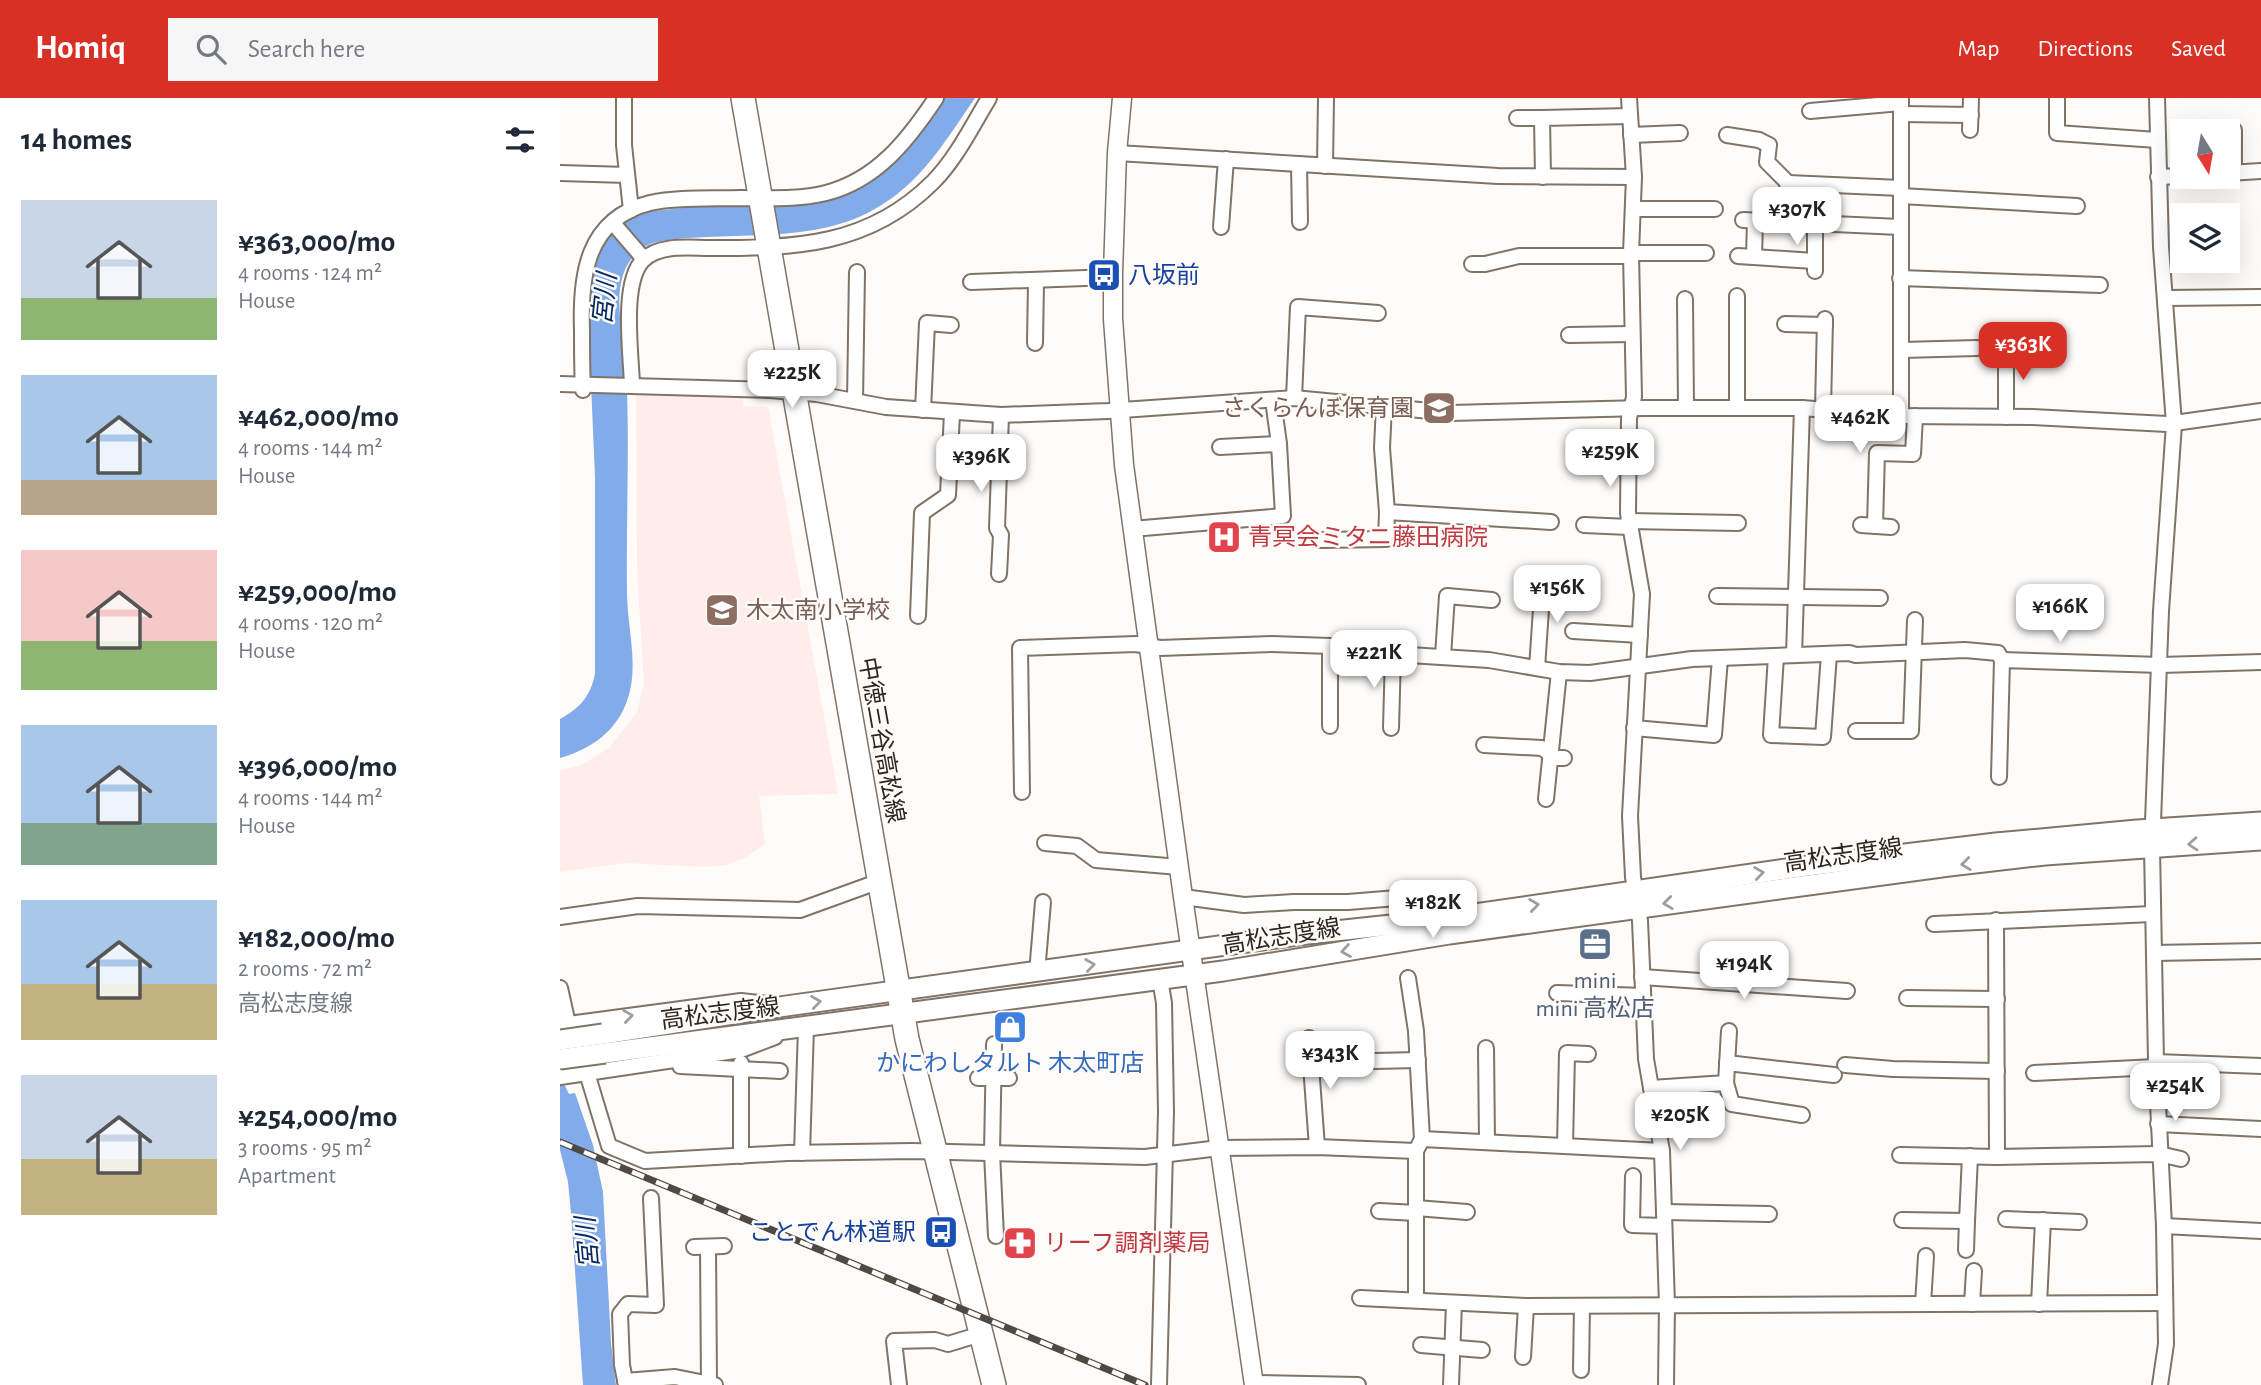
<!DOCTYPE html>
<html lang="en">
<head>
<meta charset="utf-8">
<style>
  :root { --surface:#fff; --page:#f6f6f7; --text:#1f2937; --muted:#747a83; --accent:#d93025 }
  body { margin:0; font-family:"Alegreya Sans","Noto Sans JP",sans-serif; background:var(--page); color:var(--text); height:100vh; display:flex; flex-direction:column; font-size:26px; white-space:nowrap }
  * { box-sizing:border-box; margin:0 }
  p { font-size:23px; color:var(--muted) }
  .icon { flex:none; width:38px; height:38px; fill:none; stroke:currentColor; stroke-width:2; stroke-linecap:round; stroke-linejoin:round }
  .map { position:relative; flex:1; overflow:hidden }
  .panel { display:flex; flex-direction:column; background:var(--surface); width:560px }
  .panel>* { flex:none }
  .needle { width:46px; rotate:169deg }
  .controls { position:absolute; left:1610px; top:21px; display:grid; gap:14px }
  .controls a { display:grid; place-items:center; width:70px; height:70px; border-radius:0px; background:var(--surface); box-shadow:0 7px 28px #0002; font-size:35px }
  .price { position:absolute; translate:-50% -60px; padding:0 16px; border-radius:14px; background:#fff; color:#222; font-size:23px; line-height:46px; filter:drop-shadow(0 2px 4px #0008) }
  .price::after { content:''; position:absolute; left:50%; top:42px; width:21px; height:16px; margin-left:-10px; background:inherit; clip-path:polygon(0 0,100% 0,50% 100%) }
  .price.selected { background:var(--accent); color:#fff }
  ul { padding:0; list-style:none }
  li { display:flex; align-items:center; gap:21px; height:175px; padding:0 21px }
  li span { display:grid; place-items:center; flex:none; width:196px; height:140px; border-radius:0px; color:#555 }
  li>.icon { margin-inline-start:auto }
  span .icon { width:84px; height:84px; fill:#fffc; stroke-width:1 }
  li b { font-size:30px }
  h2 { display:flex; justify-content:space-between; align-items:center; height:84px; padding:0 21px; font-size:30px }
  header { display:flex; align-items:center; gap:42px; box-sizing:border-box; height:98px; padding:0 35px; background:var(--accent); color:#fff }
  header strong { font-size:33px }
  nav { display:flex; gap:38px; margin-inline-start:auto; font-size:24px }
  .search { width:490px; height:63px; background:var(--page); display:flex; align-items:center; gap:18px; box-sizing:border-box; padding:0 24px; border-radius:0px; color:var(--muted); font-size:26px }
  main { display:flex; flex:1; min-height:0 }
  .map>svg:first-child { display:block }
  .education { fill:#feedeb }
  .water { fill:#82abea }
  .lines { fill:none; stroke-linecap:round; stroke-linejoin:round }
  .minor-casing { stroke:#807367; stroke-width:18 }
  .tertiary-casing { stroke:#807367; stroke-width:21 }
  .secondary-casing { stroke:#807367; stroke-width:23 }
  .primary-casing { stroke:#807367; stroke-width:26 }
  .minor { stroke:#fff; stroke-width:14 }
  .tertiary { stroke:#fff; stroke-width:18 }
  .secondary { stroke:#fff; stroke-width:19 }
  .primary { stroke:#fff; stroke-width:23 }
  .rail-casing { stroke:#4e4945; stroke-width:7 }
  .rail { stroke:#fefbf8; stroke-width:4.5; stroke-dasharray:13; stroke-linecap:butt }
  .secondary-bridge-casing { stroke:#807367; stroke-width:23; stroke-linecap:butt }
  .secondary-bridge { stroke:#fff; stroke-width:19 }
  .oneway { stroke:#a09d9b }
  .labels { text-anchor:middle; stroke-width:5; stroke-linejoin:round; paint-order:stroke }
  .transit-label { font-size:24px; fill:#164399; stroke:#fefbf8; text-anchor:start }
  .education-label { font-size:24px; fill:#785e54; stroke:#fefbf8; text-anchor:end }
  .health-label { font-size:24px; fill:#be3a42; stroke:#fefbf8; text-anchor:start }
  .street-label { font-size:24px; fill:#2b2621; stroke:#fefbf8 }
  .service-label { font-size:24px; fill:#4e5e75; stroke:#fefbf8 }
  .shop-label { font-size:24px; fill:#366cbe; stroke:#fefbf8 }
  .water-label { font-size:26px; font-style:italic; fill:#052b62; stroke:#fefbf8 }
</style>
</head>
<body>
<header>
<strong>Homiq</strong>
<div class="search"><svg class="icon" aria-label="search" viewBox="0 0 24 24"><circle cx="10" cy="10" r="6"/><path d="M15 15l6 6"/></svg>Search here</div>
<nav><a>Map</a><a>Directions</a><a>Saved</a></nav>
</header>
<main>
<section class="panel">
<h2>14 homes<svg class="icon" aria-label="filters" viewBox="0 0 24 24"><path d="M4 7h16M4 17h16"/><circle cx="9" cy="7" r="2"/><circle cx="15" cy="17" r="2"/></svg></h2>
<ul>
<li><span style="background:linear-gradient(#c9d6e8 70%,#8fb573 0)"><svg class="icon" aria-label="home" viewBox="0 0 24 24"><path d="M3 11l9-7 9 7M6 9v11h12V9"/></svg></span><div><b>¥363,000/mo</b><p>4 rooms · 124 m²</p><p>House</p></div></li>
<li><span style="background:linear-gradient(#a9c7e8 75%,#b9a48a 0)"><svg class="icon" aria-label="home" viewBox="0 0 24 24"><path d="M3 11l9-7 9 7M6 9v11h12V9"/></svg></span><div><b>¥462,000/mo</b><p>4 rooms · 144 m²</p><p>House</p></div></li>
<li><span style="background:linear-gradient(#f6c9c9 65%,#8fb573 0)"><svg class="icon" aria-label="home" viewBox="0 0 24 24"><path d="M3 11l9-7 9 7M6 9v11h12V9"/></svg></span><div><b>¥259,000/mo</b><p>4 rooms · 120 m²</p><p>House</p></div></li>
<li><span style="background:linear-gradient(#a9c7e8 70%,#7fa58c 0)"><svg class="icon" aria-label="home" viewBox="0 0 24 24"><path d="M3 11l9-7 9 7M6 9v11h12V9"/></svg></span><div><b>¥396,000/mo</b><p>4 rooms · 144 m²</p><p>House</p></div></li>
<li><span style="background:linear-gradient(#a9c7e8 60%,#c2b280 0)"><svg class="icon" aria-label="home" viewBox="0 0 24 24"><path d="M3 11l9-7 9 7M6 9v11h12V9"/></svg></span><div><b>¥182,000/mo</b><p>2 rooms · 72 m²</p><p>高松志度線</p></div></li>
<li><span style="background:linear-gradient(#c9d6e8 60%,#c2b280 0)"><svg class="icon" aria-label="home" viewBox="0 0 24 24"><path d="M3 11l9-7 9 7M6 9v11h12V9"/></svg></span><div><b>¥254,000/mo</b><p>3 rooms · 95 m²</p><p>Apartment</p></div></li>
</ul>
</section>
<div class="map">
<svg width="1701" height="1287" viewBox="0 0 1701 1287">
  <rect width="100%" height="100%" fill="#fefbf8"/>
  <polygon class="education" points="76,295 183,299 183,308 208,309 278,696 199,698 205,746 186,759 166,767 147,769 65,765 0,774 0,672 20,668 49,650 77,614 84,586 77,470"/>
  <g class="water">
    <path d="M 381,0 L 415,0 C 386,42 360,87 313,112 C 263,140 203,136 147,139 C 129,140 108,140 90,146 C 77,152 67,164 63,177 C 54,205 64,238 66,267 C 70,342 66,419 67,494 C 67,529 79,566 68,600 C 58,632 32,651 0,660 L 0,621 C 20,610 31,598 35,575 L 35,379 L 28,216 L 31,176 L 44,144 L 65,123 L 84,114 L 132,109 L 257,104 L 294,92 L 324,72 Z"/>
    <polygon points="0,978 9,996 15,995 33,1047 43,1094 51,1245 56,1287 23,1287 11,1115 8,1084 0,1052"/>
  </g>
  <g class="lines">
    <g class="minor-casing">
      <g id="minor">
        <polyline points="64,0 64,47 71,112"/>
        <polyline points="1069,0 1074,79 1071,155 1074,299 1069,320 1068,415 1082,496 1070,718 1073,779 1080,823 1086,961 1102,1053 1107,1207 1106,1287"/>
        <polyline points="1497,0 1497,35 1597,42"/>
        <polyline points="1597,0 1601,149 1614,326 1601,513 1592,750 1596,964 1604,1128 1606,1246 1600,1287"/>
        <polyline points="1250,13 1341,5"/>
        <polyline points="1342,16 1411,17"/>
        <polyline points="957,20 982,20"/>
        <polyline points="1410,32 1411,0"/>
        <polyline points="1674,32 1674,74"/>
        <polyline points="1071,37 1120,35"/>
        <polyline points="1167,37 1199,42 1209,47 1207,64 1228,85"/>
        <polyline points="557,55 938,78 1074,79"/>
        <polyline points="739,66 740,124"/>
        <polyline points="765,68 766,0"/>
        <polyline points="0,75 67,77"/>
        <polyline points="1668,75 1701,73"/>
        <polyline points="983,79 982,20 1070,18"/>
        <polyline points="1598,79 1622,78"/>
        <polyline points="1341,98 1517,108"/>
        <polyline points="1074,111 1155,111"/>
        <polyline points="1183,122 1340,129"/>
        <polyline points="1222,123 1228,85 1341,90"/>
        <polyline points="53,125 84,161"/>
        <polyline points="1255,125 1255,173"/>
        <polyline points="661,129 666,61"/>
        <polyline points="1071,155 1146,155"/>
        <polyline points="1178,158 1254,163"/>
        <polyline points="1194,159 1195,123"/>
        <polyline points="912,166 925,166 959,158 1071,158"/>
        <polyline points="1340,180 1540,187"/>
        <polyline points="411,184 553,179"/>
        <polyline points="1177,198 1177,310"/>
        <polyline points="1605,200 1701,199"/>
        <polyline points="1125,201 1126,310"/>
        <polyline points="1225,226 1265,227"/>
        <polyline points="1009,237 1072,236"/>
        <polyline points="475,245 476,183"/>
        <polyline points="1342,252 1417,250"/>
        <polyline points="0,286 210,292 257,296 326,309 441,317 548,313 734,300 891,315 1083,310 1242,310 1341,318 1472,319 1607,326 1701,313"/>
        <path d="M 72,287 C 71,255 61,185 83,162 C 100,146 128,150 149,150 C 234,150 308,149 373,84 C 396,61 412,28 429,0"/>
        <path d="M 23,292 C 22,272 22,253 22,233 C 20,178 26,121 90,105 C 118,99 152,101 181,100 C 209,100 238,102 266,95 C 317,82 348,42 376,0"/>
        <polyline points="734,300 738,209 818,215"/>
        <polyline points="295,303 297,174"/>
        <polyline points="1263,311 1265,221"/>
        <polyline points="363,312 367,225 391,227"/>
        <polyline points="1341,318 1341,0"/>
        <polyline points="1446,319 1446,249"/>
        <polyline points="660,349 719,346"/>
        <polyline points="827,414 991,424"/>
        <polyline points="1068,423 1178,425"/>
        <polyline points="1024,427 1069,429"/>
        <polyline points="1301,427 1331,429"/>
        <polyline points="1315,428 1317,355 1353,356 1355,318"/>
        <polyline points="572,431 723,418 719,346 713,302"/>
        <polyline points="761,442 826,441 827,414 822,350 824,307"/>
        <polyline points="439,476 441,437 437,430 441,317"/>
        <polyline points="1157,498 1320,500"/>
        <polyline points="358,518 362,415 388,397 392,315"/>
        <polyline points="1013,533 1080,537"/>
        <polyline points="1234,557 1242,310"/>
        <polyline points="883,558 887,498 932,502"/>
        <polyline points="1216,558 1211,637 1263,639 1269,556"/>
        <polyline points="977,570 983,482"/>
        <polyline points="770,628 770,548"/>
        <polyline points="831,630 833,556"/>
        <polyline points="1074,630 1154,637 1160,560"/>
        <polyline points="1296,633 1351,633 1355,522"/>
        <polyline points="924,647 982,650 996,660 1004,660"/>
        <polyline points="1439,679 1442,562 1601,567 1701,564"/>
        <polyline points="462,694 460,550 576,546 600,550 712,546 770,548 833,556 929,562 999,574 1030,575 1132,561 1289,555 1296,557 1405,552 1438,555 1442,562"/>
        <polyline points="986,701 999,574"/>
        <polyline points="485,745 517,748 536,762 619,769"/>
        <polyline points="623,799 684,807 734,804 788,804 837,800 856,807 859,824"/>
        <polyline points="0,819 78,808 240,812 320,783"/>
        <polyline points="1436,822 1437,1059"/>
        <polyline points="1374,826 1592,816"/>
        <polyline points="1594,855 1701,853"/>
        <polyline points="480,874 478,863 483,804"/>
        <polyline points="1082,879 1287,893"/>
        <polyline points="848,880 856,933 862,1041"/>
        <polyline points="0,890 8,926 27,975 49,1048 85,1063 227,1055 352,1053 585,1059 659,1050 757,1049 856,1053 856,1202"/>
        <polyline points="997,895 1083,898"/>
        <polyline points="1347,900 1437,901"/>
        <polyline points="1,927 181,903 207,906"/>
        <polyline points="238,932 246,929 242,1055"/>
        <polyline points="749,940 757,1049"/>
        <polyline points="434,946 432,1055 436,1138"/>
        <polyline points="926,950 927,1044"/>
        <polyline points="815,963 858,962"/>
        <polyline points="1596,964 1701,968"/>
        <polyline points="1167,965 1274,977"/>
        <polyline points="1285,967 1333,971 1437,973"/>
        <polyline points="120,968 220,973"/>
        <polyline points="1474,975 1596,969"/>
        <polyline points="0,979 181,952 215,939"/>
        <polyline points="418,980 449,980"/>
        <polyline points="1166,985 1172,1006 1242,1017"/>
        <polyline points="1091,990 1166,985 1169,933"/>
        <polyline points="1598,1026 1701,1031"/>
        <polyline points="1005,1048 1007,955 1028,956"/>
        <polyline points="856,1053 862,1041 1102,1053"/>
        <polyline points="1340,1057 1437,1059 1599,1056 1621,1061"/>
        <polyline points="181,1058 181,965"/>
        <polyline points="1073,1078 1072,1127 1104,1128"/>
        <polyline points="856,1110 907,1114"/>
        <polyline points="819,1113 856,1115"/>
        <polyline points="1104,1114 1209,1116"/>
        <polyline points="1446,1121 1519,1124"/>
        <polyline points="1342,1122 1407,1123 1410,1058"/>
        <polyline points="1604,1128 1701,1133"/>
        <polyline points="134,1149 164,1148"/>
        <polyline points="148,1149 149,1286"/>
        <polyline points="1406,1152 1407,1123"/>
        <polyline points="800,1200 966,1208 1605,1205"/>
        <polyline points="1363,1206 1366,1158"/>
        <polyline points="1412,1206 1414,1173"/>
        <polyline points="1479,1206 1483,1122"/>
        <polyline points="861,1247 922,1252"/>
        <polyline points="963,1259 966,1208"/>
        <polyline points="1021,1272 1022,1208"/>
        <polyline points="65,1283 115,1279 155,1287"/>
        <polyline points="694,1285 798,1287"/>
        <polyline points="66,1287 62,1267 60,1216 68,1206 96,1207 91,1100"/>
        <polyline points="339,1287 334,1243 375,1242 388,1246 421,1236"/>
        <polyline points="599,1287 606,1013 604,905 600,881"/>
        <polyline points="891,1287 894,1205"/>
      </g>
    </g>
    <g class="tertiary-casing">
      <polyline id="tertiary" points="562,0 557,55 553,175 553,221 564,367 623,799 694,1287"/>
    </g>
    <g class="secondary-casing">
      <g id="secondary">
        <polyline points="43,936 226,908 738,837 859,824 1254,767 1436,745 1577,732 1701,724"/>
        <polyline points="45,955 663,873 889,836 1389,768 1485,757 1701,742"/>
      </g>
    </g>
    <g class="primary-casing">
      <polyline id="primary" points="183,0 347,941 434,1287"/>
    </g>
    <use href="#minor" class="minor"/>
    <use href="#tertiary" class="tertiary"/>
    <use href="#secondary" class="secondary"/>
    <use href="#primary" class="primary"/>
    <g class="rail-casing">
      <polyline id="rail" points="0,1044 585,1287"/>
    </g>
    <use href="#rail" class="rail"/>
    <g class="secondary-bridge-casing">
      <g id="secondary-bridge">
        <polyline points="0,942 43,936"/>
        <polyline points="0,961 45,955"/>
      </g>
    </g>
    <use href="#secondary-bridge" class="secondary-bridge"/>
  </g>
  <defs><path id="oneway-chevron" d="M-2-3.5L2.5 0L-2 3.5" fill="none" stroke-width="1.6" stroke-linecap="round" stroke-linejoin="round" transform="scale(1.75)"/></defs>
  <g class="oneway">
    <use href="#oneway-chevron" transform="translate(1633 746) rotate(176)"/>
    <use href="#oneway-chevron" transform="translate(1406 766) rotate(173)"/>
    <use href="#oneway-chevron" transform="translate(1199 775) rotate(-8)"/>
    <use href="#oneway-chevron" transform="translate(1108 805) rotate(173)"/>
    <use href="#oneway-chevron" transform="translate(974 807) rotate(-8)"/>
    <use href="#oneway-chevron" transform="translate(786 853) rotate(171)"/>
    <use href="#oneway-chevron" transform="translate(530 867) rotate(-8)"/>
    <use href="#oneway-chevron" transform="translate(256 904) rotate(-8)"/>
    <use href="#oneway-chevron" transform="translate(68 918) rotate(-8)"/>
  </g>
  <defs>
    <g id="bus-square" transform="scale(1.75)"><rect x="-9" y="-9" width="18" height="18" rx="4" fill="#1a4fb4" stroke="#fefbf8"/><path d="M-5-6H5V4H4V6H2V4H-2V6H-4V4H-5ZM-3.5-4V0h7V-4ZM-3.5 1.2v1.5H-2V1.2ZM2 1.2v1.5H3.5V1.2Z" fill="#fff"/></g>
    <g id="school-square" transform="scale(1.75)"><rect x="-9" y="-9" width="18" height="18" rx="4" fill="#8d6e63" stroke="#fefbf8"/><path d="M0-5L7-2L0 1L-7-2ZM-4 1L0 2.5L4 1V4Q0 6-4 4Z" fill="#fff"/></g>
    <g id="hospital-square" transform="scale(1.75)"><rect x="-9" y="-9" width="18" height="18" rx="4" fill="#e0444e" stroke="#fefbf8"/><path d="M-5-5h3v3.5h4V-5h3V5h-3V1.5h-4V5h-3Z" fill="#fff"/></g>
    <g id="office-square" transform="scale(1.75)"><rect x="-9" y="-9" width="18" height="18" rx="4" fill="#5c6f8a" stroke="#fefbf8"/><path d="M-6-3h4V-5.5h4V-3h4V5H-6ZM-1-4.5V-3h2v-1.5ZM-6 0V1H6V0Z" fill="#fff"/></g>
    <g id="shop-square" transform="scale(1.75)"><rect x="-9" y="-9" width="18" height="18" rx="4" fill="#3f7fe0" stroke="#fefbf8"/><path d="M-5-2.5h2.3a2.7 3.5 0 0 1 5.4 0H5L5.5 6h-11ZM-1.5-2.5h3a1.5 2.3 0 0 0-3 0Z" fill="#fff"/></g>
    <g id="pharmacy-square" transform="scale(1.75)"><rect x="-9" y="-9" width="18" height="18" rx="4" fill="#e0444e" stroke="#fefbf8"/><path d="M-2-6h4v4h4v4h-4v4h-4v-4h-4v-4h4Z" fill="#fff"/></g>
  </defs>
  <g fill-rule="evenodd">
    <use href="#bus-square" x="544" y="177"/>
    <use href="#school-square" x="879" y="310"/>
    <use href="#hospital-square" x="664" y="439"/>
    <use href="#school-square" x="162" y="512"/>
    <use href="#office-square" x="1035" y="846"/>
    <use href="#shop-square" x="450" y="929"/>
    <use href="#bus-square" x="381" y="1134"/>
    <use href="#pharmacy-square" x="460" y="1145"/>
  </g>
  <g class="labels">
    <g class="transit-label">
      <text x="568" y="185">八坂前</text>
      <text x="356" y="1142" text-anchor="end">ことでん林道駅</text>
    </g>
    <g class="education-label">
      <text x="854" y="318">さくらんぼ保育園</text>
      <text x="186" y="520" text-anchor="start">木太南小学校</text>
    </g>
    <g class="health-label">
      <text x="688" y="447">青冥会ミタニ藤田病院</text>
      <text x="484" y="1153">リーフ調剤薬局</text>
    </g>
    <g class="street-label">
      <text transform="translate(322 642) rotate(80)" y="8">中徳三谷高松線</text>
      <text transform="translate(1283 757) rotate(-8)" y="8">高松志度線</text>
      <text transform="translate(721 838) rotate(-9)" y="8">高松志度線</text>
      <text transform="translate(160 915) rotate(-7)" y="8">高松志度線</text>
    </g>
    <g class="service-label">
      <text x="1035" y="890">mini<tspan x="1035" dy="28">mini 高松店</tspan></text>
    </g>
    <g class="shop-label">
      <text x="450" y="973">かにわしタルト 木太町店</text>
    </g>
    <g class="water-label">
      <text transform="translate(44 201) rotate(-84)" y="9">宮川</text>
      <text transform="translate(27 1145) rotate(-95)" y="9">宮川</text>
    </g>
  </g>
</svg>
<div class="controls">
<a><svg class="needle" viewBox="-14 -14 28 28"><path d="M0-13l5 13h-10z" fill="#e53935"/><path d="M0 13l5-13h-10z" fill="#747a83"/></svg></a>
<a><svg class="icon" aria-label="layers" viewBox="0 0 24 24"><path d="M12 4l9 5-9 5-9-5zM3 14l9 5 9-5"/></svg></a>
</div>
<b class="price" style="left:1237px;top:149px">¥307K</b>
<b class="price selected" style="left:1463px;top:284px">¥363K</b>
<b class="price" style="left:232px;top:312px">¥225K</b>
<b class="price" style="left:1300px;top:357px">¥462K</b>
<b class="price" style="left:1050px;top:391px">¥259K</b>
<b class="price" style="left:421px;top:396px">¥396K</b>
<b class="price" style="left:997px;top:527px">¥156K</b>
<b class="price" style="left:1500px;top:546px">¥166K</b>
<b class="price" style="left:814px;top:592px">¥221K</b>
<b class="price" style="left:873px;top:842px">¥182K</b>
<b class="price" style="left:1184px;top:903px">¥194K</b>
<b class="price" style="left:770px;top:993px">¥343K</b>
<b class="price" style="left:1615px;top:1025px">¥254K</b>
<b class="price" style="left:1120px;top:1054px">¥205K</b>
</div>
</main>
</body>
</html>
